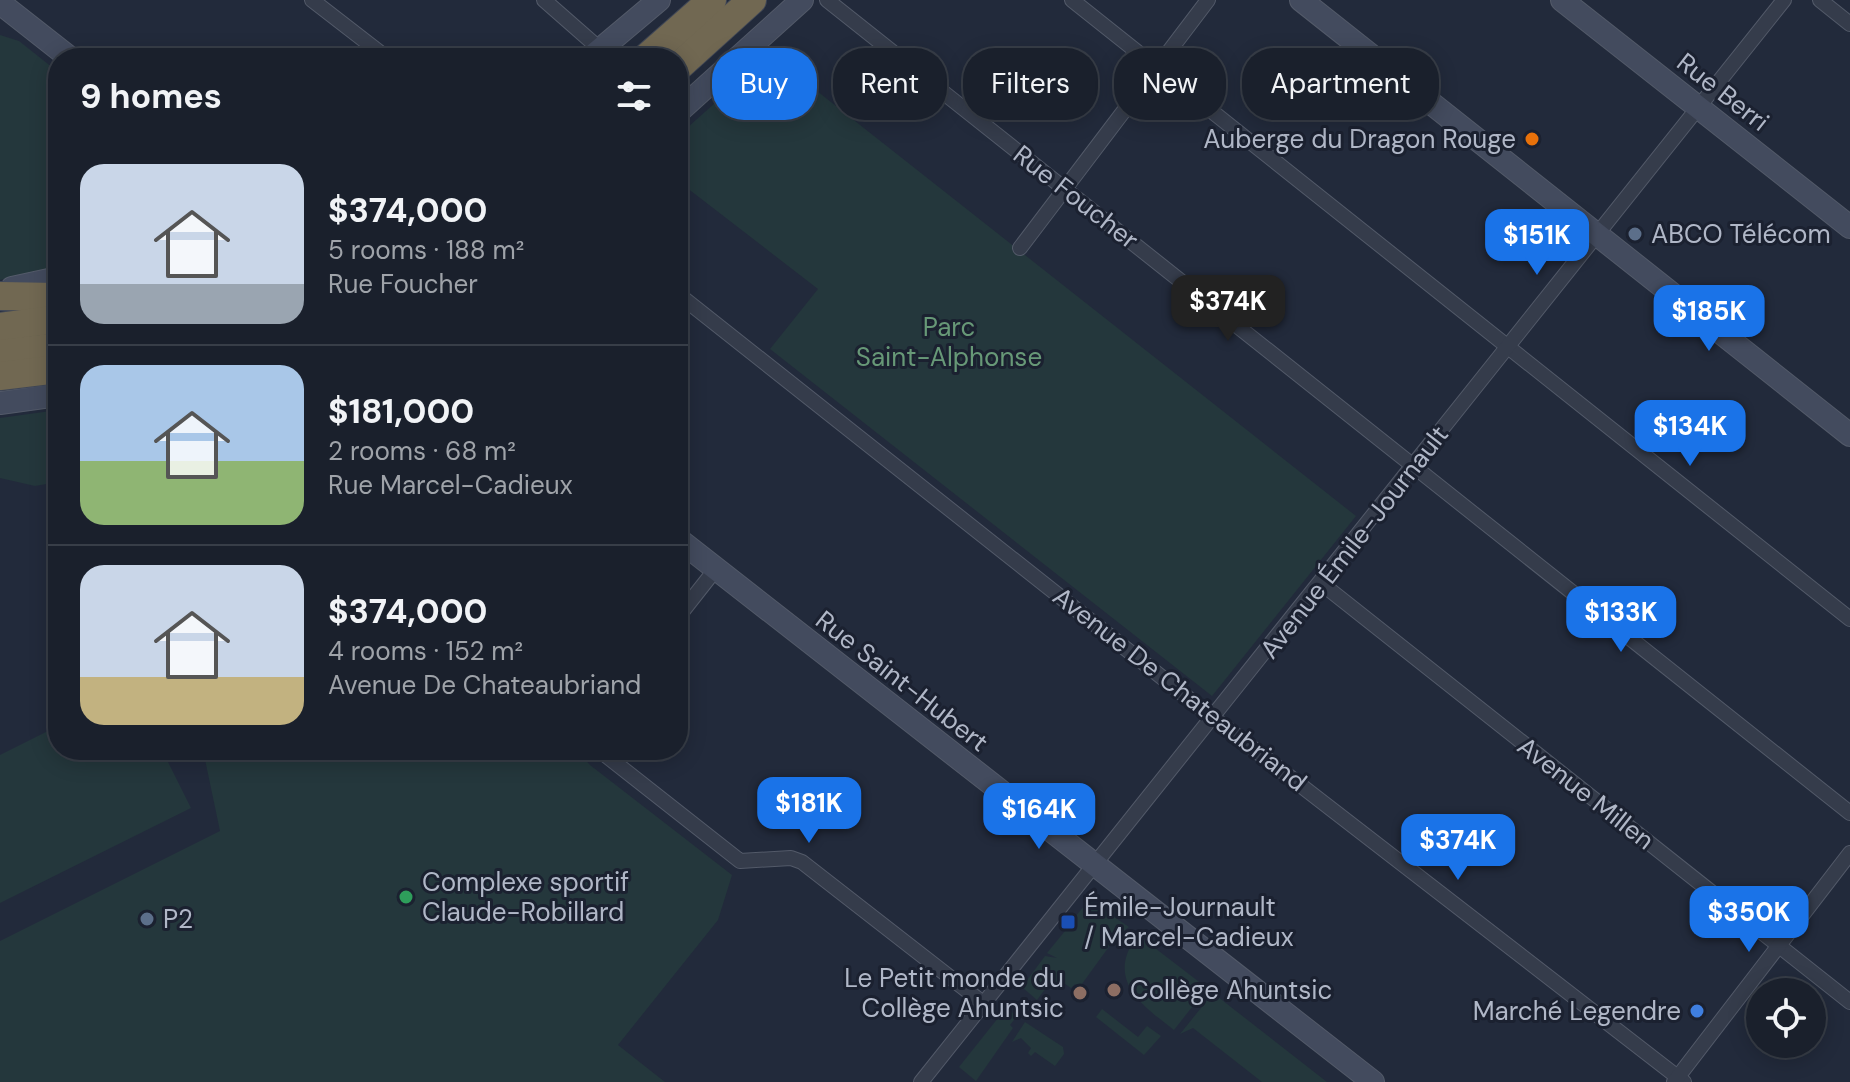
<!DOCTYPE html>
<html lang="en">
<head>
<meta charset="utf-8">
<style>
  :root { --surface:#1a202c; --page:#272d38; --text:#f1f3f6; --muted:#9fa3a9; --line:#383e48; --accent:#1a73e8 }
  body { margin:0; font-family:"DM Sans",sans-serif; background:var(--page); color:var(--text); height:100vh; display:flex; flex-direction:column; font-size:30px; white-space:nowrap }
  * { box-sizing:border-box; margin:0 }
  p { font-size:26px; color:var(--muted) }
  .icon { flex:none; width:44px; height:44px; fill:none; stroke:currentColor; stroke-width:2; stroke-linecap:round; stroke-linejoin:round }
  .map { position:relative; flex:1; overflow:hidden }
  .panel { position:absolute; left:48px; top:48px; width:640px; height:712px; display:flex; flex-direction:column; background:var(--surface); border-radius:32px; box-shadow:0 4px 20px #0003,0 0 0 2px var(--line) }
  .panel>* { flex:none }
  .guide { position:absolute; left:712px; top:48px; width:760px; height:72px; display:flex; gap:16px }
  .fabs { position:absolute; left:1746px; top:978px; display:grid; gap:16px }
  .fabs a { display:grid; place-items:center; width:80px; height:80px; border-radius:50%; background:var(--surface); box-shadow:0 4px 20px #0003,0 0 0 2px var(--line); font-size:40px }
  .price { position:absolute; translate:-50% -68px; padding:0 18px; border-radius:16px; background:var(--accent); color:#fff; font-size:26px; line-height:52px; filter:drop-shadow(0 2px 4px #0008) }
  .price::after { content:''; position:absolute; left:50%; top:48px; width:24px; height:18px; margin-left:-12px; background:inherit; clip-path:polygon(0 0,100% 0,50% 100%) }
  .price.on { background:#222; color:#fff }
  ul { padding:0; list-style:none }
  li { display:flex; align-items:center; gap:24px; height:200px; padding:0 32px }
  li+li { border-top:2px solid var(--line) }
  li span { display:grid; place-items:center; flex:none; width:224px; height:160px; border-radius:24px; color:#555 }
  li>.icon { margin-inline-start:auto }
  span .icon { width:96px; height:96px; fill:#fffc; stroke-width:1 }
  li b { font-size:34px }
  h2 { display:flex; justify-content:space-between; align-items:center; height:96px; padding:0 32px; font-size:34px }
  .tag { padding:0 28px; border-radius:32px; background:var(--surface); box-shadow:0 4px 20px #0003,0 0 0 2px var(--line); font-size:28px; line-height:72px }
  .tag.on { background:var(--accent); color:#fff }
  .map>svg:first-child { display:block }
  .green { fill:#24373c }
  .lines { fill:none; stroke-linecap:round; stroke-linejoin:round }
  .street-casing { stroke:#535a69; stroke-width:16 }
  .secondary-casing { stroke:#535a69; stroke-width:24 }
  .highway-casing { stroke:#404756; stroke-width:30 }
  .street { stroke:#353c4b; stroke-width:14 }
  .secondary { stroke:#434b5e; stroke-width:22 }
  .highway { stroke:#716852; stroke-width:28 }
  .food-dot { fill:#e8710a; stroke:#1b2130; stroke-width:3 }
  .service-dot { fill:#5c6f8a; stroke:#1b2130; stroke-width:3 }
  .leisure-dot { fill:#2e9e5b; stroke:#1b2130; stroke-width:3 }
  .transit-dot { fill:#1a4fb4; stroke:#1b2130; stroke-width:3 }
  .education-dot { fill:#8d6e63; stroke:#1b2130; stroke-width:3 }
  .shop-dot { fill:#3f7fe0; stroke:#1b2130; stroke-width:3 }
  .labels { text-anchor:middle; stroke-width:6; stroke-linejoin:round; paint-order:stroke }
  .street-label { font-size:26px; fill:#b0b7c7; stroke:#1b2130 }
  .poi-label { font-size:26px; fill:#b0b7c7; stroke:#1b2130; text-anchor:start }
  .park-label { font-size:26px; fill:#679877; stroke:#1b2130 }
</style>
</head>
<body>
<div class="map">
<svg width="1850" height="1082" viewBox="0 0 1850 1082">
  <rect width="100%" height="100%" fill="#222a3b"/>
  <g class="green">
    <polygon points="0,35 19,41 58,72 58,267 0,280"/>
    <polygon points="770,54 1356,516 1212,696 770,349 818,289 678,181 678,136"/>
    <polygon points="58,410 58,482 35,486 0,478 0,418"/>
    <polygon points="58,726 58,750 162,750 191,808 0,903 0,755"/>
    <polygon points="203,750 576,750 590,765 732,875 718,920 618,1045 665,1082 0,1082 0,941 220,831"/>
    <polygon points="1089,900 1129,927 1116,937 1079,988 1075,984 1071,988 1061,981 1056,986 1052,980 1037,1000 1022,987 1045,956 1057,958 1047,953 1065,931 1076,931 1077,928 1071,922"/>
    <path d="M 1138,935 L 1207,988 L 1174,1030 C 1142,1005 1104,979 1138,935 Z"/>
    <polygon points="1213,993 1327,1082 1262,1082 1193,1028 1180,1034"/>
    <polygon points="1006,1008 1017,1016 1010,1025 1013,1028 976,1081 959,1067"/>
    <polygon points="1102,1009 1138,1037 1147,1026 1161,1036 1144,1055 1096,1017"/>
    <polygon points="1025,1022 1063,1047 1064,1054 1055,1066 1035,1052 1031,1056 1028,1053 1031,1048 1021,1038 1012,1042"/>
  </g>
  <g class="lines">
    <g class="street-casing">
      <g id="street">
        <polyline points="312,0 387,58"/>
        <polyline points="544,0 601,50"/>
        <polyline points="827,0 1850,813"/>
        <polyline points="1072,0 1850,619"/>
        <polyline points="1820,0 1850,24"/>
        <polyline points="1020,248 1208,0"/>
        <polyline points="678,294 1193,702 1684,1082"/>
        <polyline points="1321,583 1850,1002"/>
        <polyline points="678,617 715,570"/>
        <polyline points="599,750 740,861 791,858 802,862 983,1003"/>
        <polyline points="921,1082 1784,0"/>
        <polyline points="1674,1082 1850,853"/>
      </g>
    </g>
    <g class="secondary-casing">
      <g id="secondary">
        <polyline points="1301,0 1850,435"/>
        <polyline points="1562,0 1850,227"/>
        <polyline points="0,3 70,58"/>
        <polyline points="590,58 659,0"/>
        <polyline points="678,112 802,0"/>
        <polyline points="12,288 58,278"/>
        <polyline points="0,403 58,395"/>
        <polyline points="678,539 1373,1082"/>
      </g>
    </g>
    <g class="highway-casing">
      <g id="highway">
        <polyline points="646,58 712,0"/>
        <polyline points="678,67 752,0"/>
        <polyline points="0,296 58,297"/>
        <polyline points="0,327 58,319"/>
        <polyline points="0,354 58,347"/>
        <polyline points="0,376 58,369"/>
      </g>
    </g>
    <use href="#street" class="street"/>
    <use href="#secondary" class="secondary"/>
    <use href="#highway" class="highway"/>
  </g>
  <circle class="food-dot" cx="1532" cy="139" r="8"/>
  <g class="service-dot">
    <circle cx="1635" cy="234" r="8"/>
    <circle cx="147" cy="919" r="8"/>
  </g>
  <circle class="leisure-dot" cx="406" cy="897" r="8"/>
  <rect class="transit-dot" x="1060" y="914" width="16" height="16" rx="4"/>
  <g class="education-dot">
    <circle cx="1114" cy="990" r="8"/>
    <circle cx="1080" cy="993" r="8"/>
  </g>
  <circle class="shop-dot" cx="1697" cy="1011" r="8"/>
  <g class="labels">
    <g class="street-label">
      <text transform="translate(1723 92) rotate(38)" y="9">Rue Berri</text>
      <text transform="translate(1076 197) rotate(38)" y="9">Rue Foucher</text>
      <text transform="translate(1354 542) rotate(-52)" y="9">Avenue Émile-Journault</text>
      <text transform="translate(902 681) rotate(38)" y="9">Rue Saint-Hubert</text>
      <text transform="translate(1180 689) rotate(38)" y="9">Avenue De Chateaubriand</text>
      <text transform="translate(1586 793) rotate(38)" y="9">Avenue Millen</text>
    </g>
    <g class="poi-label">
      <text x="1516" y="148" text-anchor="end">Auberge du Dragon Rouge</text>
      <text x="1651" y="243">ABCO Télécom</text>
      <text x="422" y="891">Complexe sportif<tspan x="422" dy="30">Claude-Robillard</tspan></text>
      <text x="1084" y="916">Émile-Journault<tspan x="1084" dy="30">/ Marcel-Cadieux</tspan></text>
      <text x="163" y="928">P2</text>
      <text x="1064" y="987" text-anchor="end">Le Petit monde du<tspan x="1064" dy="30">Collège Ahuntsic</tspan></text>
      <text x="1130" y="999">Collège Ahuntsic</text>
      <text x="1681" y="1020" text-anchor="end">Marché Legendre</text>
    </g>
    <g class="park-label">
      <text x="949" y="336">Parc<tspan x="949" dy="30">Saint-Alphonse</tspan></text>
    </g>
  </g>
</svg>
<div class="fabs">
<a><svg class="icon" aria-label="locate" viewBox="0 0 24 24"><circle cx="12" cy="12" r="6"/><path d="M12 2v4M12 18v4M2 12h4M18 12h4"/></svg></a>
</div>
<b class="price" style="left:1537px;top:277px">$151K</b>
<b class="price on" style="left:1228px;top:343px">$374K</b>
<b class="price" style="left:1709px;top:353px">$185K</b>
<b class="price" style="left:1690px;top:468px">$134K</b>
<b class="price" style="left:1621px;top:654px">$133K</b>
<b class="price" style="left:809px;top:845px">$181K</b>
<b class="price" style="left:1039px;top:851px">$164K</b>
<b class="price" style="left:1458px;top:882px">$374K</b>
<b class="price" style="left:1749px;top:954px">$350K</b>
<div class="guide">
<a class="tag on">Buy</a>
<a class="tag">Rent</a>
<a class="tag">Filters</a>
<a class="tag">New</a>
<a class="tag">Apartment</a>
</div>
<section class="panel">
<h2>9 homes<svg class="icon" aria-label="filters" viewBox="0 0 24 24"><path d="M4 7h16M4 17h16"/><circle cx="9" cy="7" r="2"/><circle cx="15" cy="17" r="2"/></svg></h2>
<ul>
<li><span style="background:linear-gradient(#c9d6e8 75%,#9aa5b1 0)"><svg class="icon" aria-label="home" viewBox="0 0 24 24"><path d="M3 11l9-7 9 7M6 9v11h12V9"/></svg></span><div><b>$374,000</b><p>5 rooms · 188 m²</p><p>Rue Foucher</p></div></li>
<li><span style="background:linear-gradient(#a9c7e8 60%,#8fb573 0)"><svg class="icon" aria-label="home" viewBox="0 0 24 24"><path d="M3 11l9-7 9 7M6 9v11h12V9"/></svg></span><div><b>$181,000</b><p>2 rooms · 68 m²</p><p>Rue Marcel-Cadieux</p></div></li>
<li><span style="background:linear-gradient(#c9d6e8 70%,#c2b280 0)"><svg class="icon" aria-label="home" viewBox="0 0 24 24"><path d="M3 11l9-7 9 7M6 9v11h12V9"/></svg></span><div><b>$374,000</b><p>4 rooms · 152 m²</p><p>Avenue De Chateaubriand</p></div></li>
</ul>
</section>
</div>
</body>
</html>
